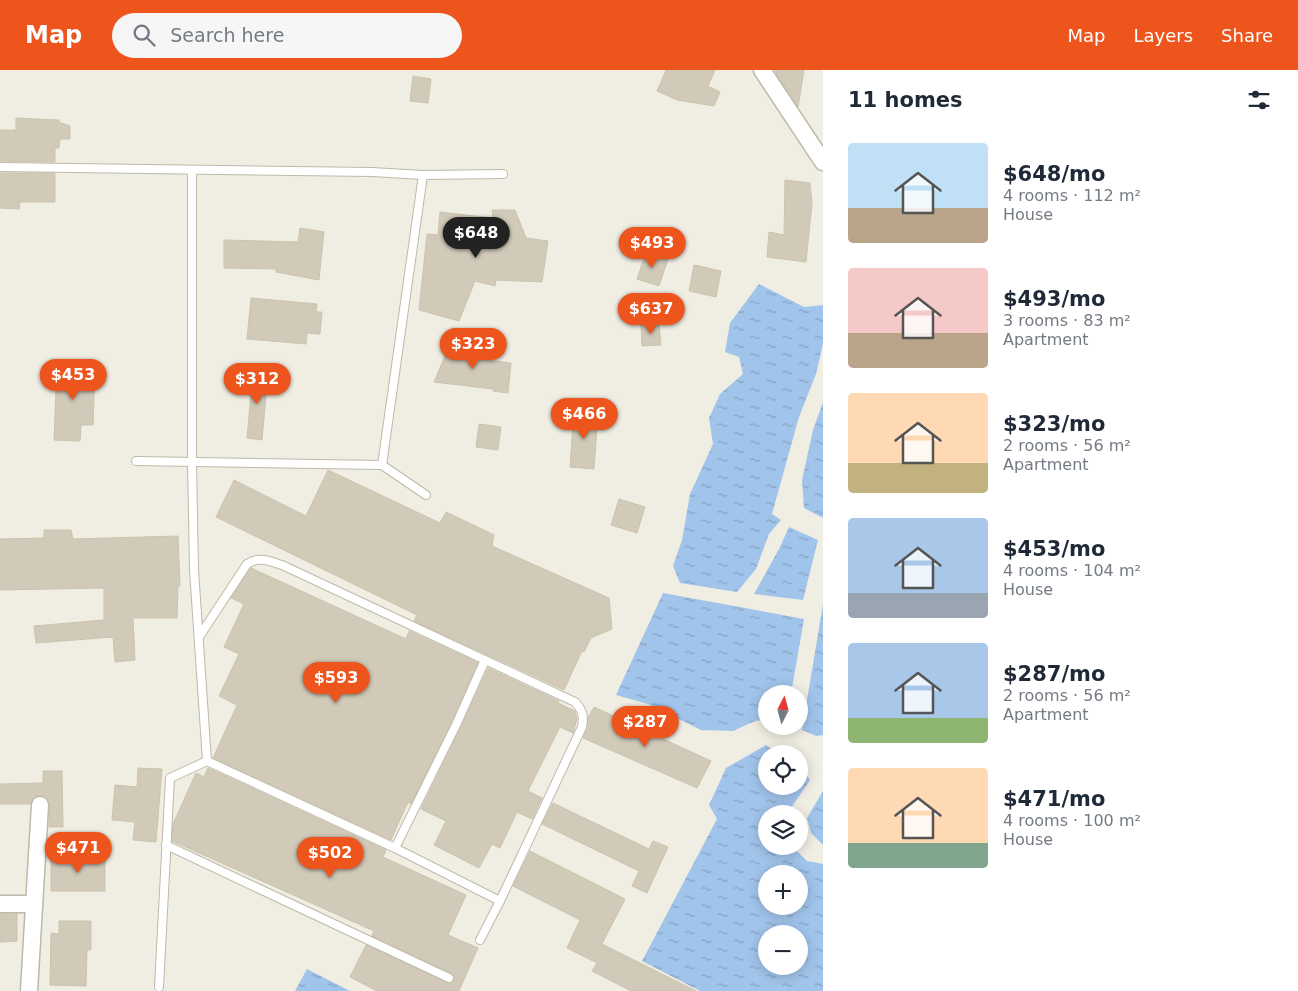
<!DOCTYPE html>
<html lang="en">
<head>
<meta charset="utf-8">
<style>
  :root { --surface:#fff; --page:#f6f6f7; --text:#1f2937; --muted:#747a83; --accent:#ed551d }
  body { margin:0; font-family:"DejaVu Sans",sans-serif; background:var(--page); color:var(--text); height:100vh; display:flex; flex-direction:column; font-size:19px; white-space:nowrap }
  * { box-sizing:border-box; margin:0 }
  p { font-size:16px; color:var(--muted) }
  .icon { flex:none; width:28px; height:28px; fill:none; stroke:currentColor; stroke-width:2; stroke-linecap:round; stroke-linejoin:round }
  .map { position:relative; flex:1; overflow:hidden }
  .drawer { display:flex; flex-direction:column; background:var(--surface); width:475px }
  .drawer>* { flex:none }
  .needle { width:32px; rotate:6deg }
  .tools { position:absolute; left:758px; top:615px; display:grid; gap:10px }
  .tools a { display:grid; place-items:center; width:50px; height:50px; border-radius:50%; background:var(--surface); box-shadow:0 2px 12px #0003; font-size:25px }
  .price { position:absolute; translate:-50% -42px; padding:0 11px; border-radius:18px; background:var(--accent); color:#fff; font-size:16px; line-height:32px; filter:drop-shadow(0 1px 2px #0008) }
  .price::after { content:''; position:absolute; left:50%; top:30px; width:15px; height:11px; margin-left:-8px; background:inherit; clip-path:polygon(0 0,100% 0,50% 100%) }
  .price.selected { background:#222; color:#fff }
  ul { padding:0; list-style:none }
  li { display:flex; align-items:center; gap:15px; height:125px; padding:0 25px }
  li span { display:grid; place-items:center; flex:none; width:140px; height:100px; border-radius:5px; color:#555 }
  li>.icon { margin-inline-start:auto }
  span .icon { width:60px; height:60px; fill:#fffc; stroke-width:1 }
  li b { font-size:21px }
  h2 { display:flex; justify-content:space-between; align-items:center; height:60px; padding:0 25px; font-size:21px }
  header { display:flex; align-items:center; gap:30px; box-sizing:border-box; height:70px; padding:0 25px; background:var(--accent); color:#fff }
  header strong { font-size:24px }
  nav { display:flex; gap:28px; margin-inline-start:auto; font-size:18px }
  .search { width:350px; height:45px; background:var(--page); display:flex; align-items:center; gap:12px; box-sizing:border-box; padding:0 18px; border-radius:28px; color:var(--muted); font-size:19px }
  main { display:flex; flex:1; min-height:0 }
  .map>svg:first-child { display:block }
  .water { fill:url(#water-ripples); fill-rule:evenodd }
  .building { fill:#d1cab9; stroke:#cbc3ad }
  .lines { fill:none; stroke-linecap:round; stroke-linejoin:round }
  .service-casing { stroke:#beb9a9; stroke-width:10 }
  .minor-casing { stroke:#beb9a9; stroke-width:19 }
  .service { stroke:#fff; stroke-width:8 }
  .minor { stroke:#fff; stroke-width:16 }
</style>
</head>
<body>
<header>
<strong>Map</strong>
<div class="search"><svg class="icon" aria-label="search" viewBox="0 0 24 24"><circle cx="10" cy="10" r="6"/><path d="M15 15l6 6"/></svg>Search here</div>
<nav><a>Map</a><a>Layers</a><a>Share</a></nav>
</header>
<main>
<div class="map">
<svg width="823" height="921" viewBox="0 0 823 921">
  <defs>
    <pattern id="water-ripples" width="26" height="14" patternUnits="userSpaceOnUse" patternTransform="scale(1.25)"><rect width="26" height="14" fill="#a1c4eb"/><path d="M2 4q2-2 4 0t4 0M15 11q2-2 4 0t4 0" fill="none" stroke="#85a1bf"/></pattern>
  </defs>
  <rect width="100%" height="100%" fill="#f0eee3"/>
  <g class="water">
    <polygon points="759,214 804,237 823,235 823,274 816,304 799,347 772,444 781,450 769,464 756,499 737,522 680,513 673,496 682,470 690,424 713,374 709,348 720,324 743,304 739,287 725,282 730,253"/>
    <polygon points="823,332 823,448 804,438 802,410 813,360"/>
    <polygon points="789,457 818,470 803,530 754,524 779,479"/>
    <polygon points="663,523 804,549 791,624 766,624 766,650 755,651 733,661 701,660 648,634 616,625"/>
    <polygon points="823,534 823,665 816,666 802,660"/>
    <path d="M 766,675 L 778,684 L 766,684 L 766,716 L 799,716 L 799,694 L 810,710 L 793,735 L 790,744 L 766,744 L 766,776 L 792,776 L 807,791 L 823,794 L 823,921 L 700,921 L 642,891 L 717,749 L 709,735 L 726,698 ZM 766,804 L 799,804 L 799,836 L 766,836 ZM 766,864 L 799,864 L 799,896 L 766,896 Z"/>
    <polygon points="823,721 823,775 811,763 807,748"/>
    <polygon points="307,899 350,921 295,921"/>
  </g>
  <g class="building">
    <polygon points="666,0 715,0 708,16 720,22 714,36 677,30 657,21"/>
    <polygon points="775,0 804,0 798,37 777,5"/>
    <polygon points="413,6 431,9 428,33 410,31"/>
    <polygon points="16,48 59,50 59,52 70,56 70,69 60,69 59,78 55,78 55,92 0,91 0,60 16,60"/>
    <polygon points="0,103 55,103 55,132 20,132 19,139 0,138"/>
    <polygon points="785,110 810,113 812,134 806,192 767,187 769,162 784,165"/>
    <polygon points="492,140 515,140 526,168 548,171 542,212 496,210 495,216 475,211 459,251 419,240 427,164 438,165 440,142 493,148"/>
    <polygon points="300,158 324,162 319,210 276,202 276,199 224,198 224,170 298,172"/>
    <polygon points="646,182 668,189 659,216 637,209"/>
    <polygon points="694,195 721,201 716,227 689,221"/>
    <polygon points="251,228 317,234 316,242 322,242 320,264 307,263 306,274 247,269"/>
    <polygon points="659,254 661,275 642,276 641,255"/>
    <polygon points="451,272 476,278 477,289 511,293 508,323 493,321 493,319 434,312"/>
    <polygon points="57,292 83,293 83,300 95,300 93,355 81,355 80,371 54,370"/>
    <polygon points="250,302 268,303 262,370 247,368 251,324 249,324"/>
    <polygon points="574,340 598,342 594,399 570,397"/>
    <polygon points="479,354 501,357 498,380 476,377"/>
    <polygon points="328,400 440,453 446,442 494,465 492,476 609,528 612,559 591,568 584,582 582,581 564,620 414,551 417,545 216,447 234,410 306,446"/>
    <polygon points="619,429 645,437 637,463 611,455"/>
    <polygon points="44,460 71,460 73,469 178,466 180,516 178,516 177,548 133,548 135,590 115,592 113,567 36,573 34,556 104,550 104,518 0,520 0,469 44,468"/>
    <polygon points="251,498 406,569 409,561 478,593 451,653 411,734 408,732 391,770 213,688 237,635 219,626 239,584 224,577 244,534 231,528"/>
    <polygon points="488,598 559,631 558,633 575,641 577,649 573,663 560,657 528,721 542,728 532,749 517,742 500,778 492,774 479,798 434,775 446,751 421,739 461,657"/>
    <polygon points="594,637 711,691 697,718 583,668 588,658 588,648"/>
    <polygon points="138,698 162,699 156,772 133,770 135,752 112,750 115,715 137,717"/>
    <polygon points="208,698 386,780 383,787 466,825 448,865 478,878 459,921 377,921 350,907 366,875 447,913 453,912 454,907 451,903 372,866 374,861 172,771 173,754 196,703 204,707"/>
    <polygon points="43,701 62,701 63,757 49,757 50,735 49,730 45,726 36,726 32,729 30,734 0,734 0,714 43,713"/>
    <polygon points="553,733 649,779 653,771 668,777 647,823 632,816 639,801 542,754"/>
    <polygon points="530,781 625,829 602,874 696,921 631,921 592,901 597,893 567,878 580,850 513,816"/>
    <rect x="51" y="787" width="54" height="34"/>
    <polygon points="0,844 17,844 17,871 0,872"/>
    <polygon points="59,851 91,851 91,880 87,880 86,916 50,915 51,863 59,864"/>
  </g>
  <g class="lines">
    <g class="service-casing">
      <g id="service">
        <polyline points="0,97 372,102 423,105 382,395 136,391"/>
        <polyline points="423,105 503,104"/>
        <polyline points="382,395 426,425"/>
        <path d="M 199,567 L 247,494 C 259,486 269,491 282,495 L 485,590 L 456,655 L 395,778"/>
        <path d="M 207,691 L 395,778 L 500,831 L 582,657 C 584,645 583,641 575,632 L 485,590"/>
        <polyline points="166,775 449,908"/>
        <polyline points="480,870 500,831"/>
        <polyline points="159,917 170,708 207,691 194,500 192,392 192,101"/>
      </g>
    </g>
    <g class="minor-casing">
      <g id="minor">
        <polyline points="762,0 823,92"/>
        <polyline points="0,834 34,834"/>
        <polyline points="29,921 40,735"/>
      </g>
    </g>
    <use href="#service" class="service"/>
    <use href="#minor" class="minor"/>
  </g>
</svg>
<div class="tools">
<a><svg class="needle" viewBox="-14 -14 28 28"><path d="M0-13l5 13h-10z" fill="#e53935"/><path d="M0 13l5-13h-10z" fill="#747a83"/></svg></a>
<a><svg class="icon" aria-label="locate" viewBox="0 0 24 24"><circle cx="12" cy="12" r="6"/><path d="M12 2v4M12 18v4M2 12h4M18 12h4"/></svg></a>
<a><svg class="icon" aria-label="layers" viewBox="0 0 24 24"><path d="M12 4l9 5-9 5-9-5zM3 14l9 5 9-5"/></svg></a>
<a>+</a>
<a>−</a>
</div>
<b class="price selected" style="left:476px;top:189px">$648</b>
<b class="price" style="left:652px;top:199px">$493</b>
<b class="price" style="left:651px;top:265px">$637</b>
<b class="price" style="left:473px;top:300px">$323</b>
<b class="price" style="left:73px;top:331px">$453</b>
<b class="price" style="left:257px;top:335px">$312</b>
<b class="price" style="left:584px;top:370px">$466</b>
<b class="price" style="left:336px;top:634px">$593</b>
<b class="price" style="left:645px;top:678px">$287</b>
<b class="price" style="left:78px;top:804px">$471</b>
<b class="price" style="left:330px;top:809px">$502</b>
</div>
<section class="drawer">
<h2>11 homes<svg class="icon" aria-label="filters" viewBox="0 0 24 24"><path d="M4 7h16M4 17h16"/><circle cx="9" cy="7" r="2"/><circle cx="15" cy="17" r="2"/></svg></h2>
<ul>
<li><span style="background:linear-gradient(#bfe0f5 65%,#b9a48a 0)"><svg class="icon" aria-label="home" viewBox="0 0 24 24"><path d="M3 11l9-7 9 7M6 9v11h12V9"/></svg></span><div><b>$648/mo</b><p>4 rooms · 112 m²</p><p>House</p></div></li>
<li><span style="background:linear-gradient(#f6c9c9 65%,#b9a48a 0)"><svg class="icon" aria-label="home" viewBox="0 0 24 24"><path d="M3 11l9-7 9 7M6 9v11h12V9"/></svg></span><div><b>$493/mo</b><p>3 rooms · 83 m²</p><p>Apartment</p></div></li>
<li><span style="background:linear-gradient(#ffd9b3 70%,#c2b280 0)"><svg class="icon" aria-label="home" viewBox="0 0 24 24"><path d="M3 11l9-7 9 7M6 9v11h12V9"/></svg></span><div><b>$323/mo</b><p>2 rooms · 56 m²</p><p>Apartment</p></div></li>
<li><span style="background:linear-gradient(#a9c7e8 75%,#9aa5b1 0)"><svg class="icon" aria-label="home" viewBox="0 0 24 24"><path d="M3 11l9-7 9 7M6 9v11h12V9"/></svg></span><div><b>$453/mo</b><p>4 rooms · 104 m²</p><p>House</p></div></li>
<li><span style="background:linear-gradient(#a9c7e8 75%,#8fb573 0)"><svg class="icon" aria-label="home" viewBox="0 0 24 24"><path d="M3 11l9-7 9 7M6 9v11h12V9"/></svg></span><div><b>$287/mo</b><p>2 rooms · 56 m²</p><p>Apartment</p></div></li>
<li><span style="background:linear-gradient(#ffd9b3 75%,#7fa58c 0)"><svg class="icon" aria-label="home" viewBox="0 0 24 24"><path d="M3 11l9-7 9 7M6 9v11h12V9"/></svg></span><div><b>$471/mo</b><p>4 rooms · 100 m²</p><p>House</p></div></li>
</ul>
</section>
</main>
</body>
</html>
